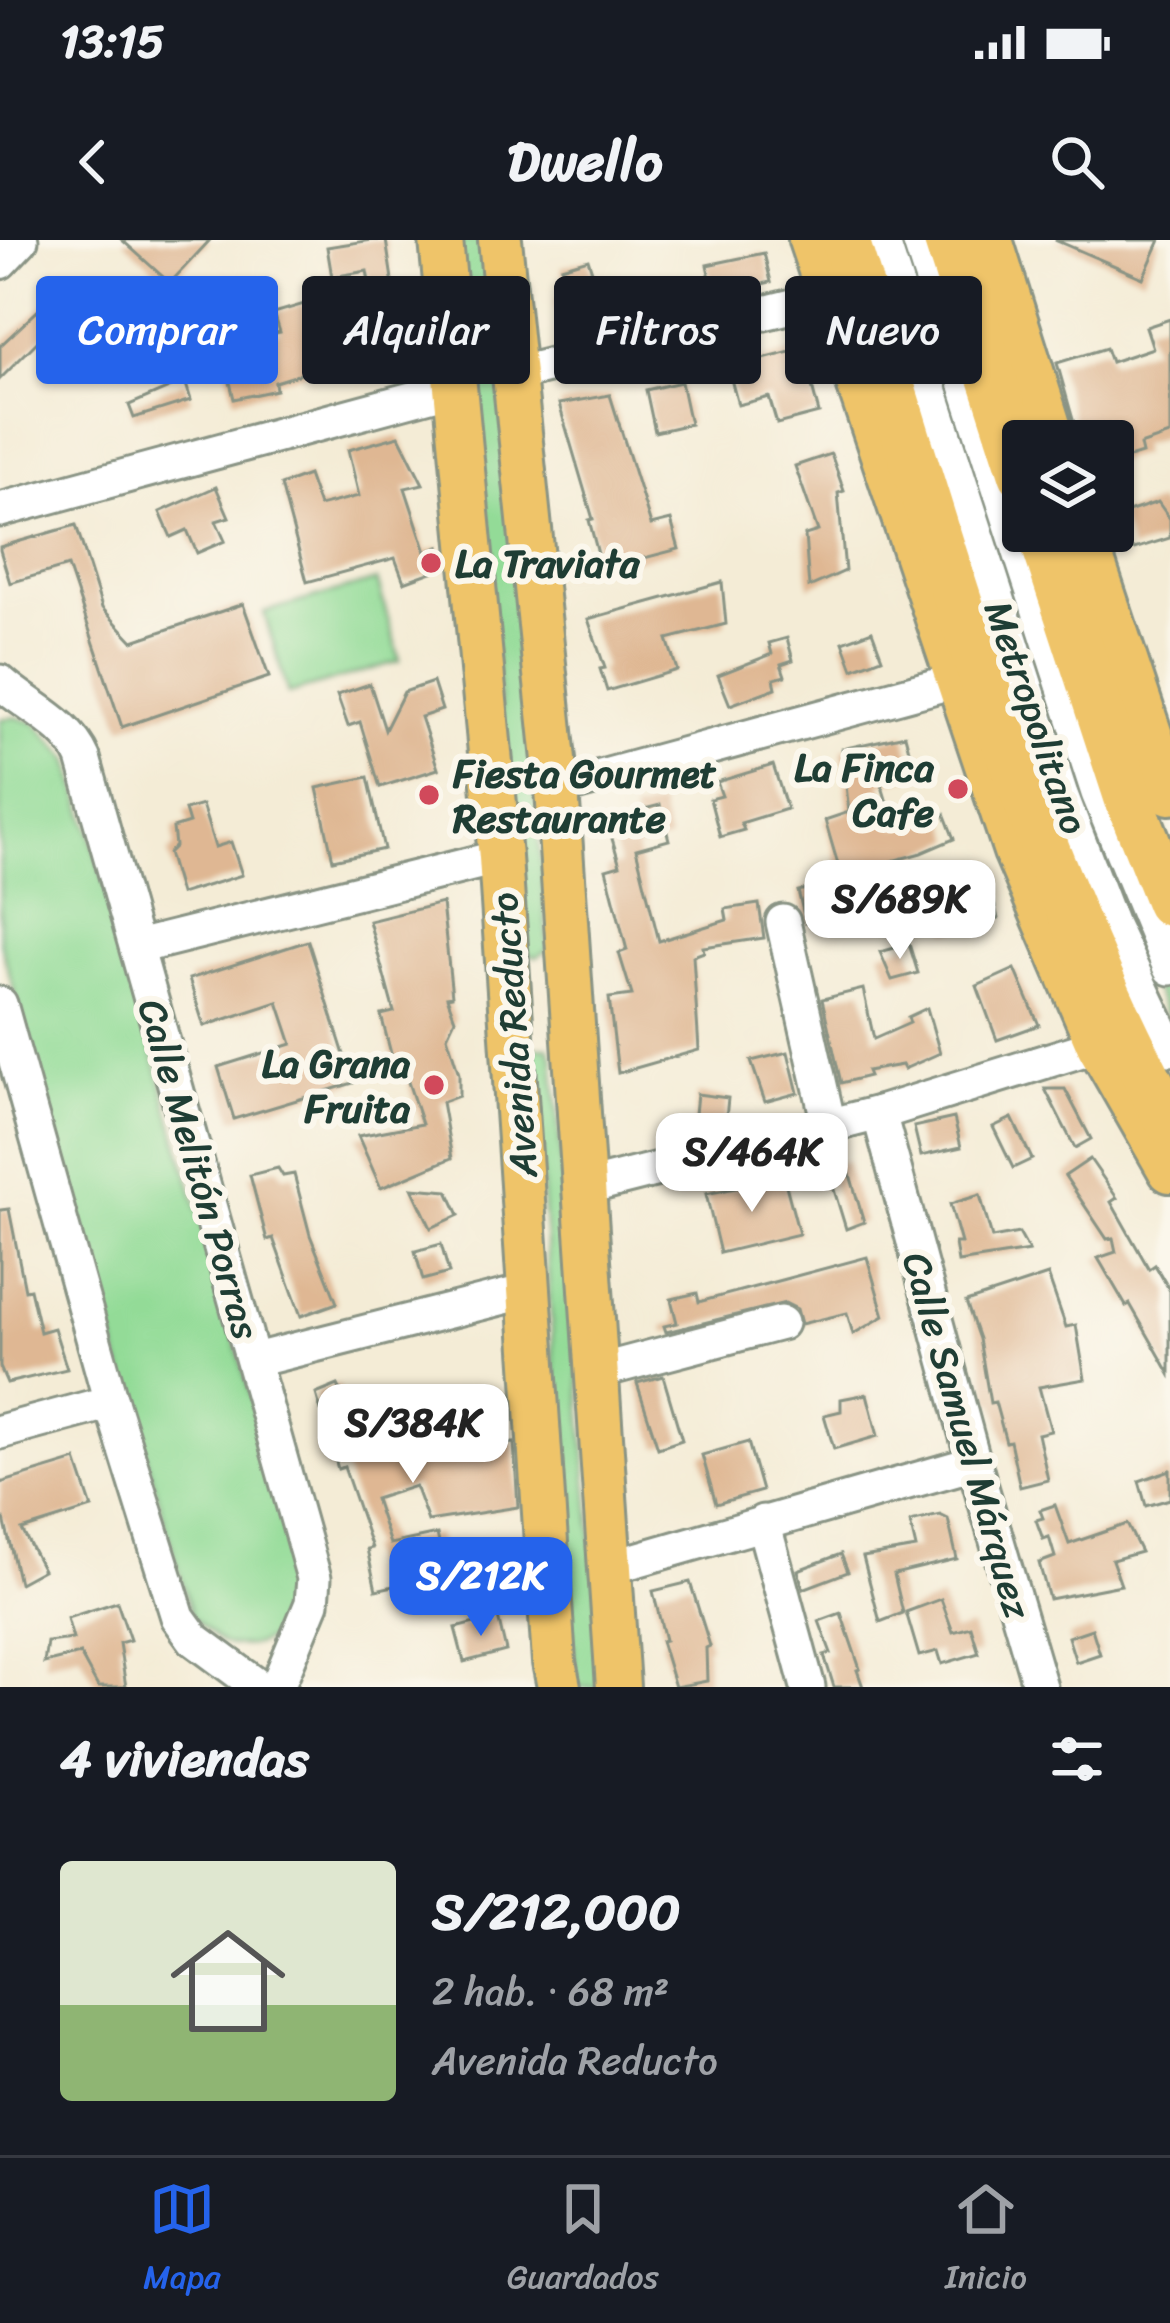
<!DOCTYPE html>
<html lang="es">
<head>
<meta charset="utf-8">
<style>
  :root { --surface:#171b24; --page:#242831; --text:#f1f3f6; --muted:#9ea1a6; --line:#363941; --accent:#2563eb }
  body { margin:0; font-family:Sriracha,sans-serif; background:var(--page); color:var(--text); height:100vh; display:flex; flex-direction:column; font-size:45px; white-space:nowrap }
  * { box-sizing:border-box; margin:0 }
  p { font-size:39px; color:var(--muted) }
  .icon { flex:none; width:66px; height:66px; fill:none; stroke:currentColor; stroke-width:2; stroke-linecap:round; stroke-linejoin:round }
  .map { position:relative; height:1447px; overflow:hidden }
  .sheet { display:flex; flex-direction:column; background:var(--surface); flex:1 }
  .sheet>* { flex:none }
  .top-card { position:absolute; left:36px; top:36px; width:1098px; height:108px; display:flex; gap:24px }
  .tools { position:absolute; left:1002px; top:180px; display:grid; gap:24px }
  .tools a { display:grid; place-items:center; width:132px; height:132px; border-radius:12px; background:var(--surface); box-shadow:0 3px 9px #0004; font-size:60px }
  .price { position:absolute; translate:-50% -102px; padding:0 27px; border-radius:24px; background:#fff; color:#222; font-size:39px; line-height:78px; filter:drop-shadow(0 3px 6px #0008) }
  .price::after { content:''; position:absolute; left:50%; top:72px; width:36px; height:27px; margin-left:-18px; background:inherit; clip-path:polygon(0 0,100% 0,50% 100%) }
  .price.selected { background:var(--accent); color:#fff }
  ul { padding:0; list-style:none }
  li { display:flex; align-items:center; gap:36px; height:300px; padding:0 60px }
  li+li { border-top:3px solid var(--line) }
  li span { display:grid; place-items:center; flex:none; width:336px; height:240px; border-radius:12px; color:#555 }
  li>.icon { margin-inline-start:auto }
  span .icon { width:144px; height:144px; fill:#fffc; stroke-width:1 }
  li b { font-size:51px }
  h2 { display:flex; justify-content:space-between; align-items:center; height:144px; padding:0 60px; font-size:51px }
  .chip { padding:0 42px; border-radius:12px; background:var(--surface); box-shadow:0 3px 9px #0004; font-size:42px; line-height:108px }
  .chip.selected { background:var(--accent); color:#fff }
  .status { display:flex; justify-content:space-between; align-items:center; height:84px; padding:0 60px; background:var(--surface); direction:ltr }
  .status svg { height:33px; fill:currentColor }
  header { display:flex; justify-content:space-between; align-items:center; height:156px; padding:0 60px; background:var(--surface); font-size:54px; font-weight:800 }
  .menu { display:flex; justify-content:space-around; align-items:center; height:168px; border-top:3px solid var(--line); background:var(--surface); font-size:33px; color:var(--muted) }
  .menu a { display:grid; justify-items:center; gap:6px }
  .menu .selected { color:var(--accent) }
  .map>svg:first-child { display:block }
  .green { fill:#93db97; stroke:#598c66; stroke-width:3 }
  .building { fill:#dfb793 }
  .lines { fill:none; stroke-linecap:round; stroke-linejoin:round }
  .minor-casing { stroke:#8a9485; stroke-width:39 }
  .major-casing { stroke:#8a9485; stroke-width:48 }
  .highway-casing { stroke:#8a9485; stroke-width:54 }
  .minor { stroke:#fff; stroke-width:33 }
  .major { stroke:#efc469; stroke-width:42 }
  .highway { stroke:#efc469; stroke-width:48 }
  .poi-dot { fill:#d1495b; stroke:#fbf7ec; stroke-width:4.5 }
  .labels { text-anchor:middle; stroke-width:12; stroke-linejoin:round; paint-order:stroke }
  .poi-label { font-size:39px; font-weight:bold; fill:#1f3d34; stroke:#fbf7ec; text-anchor:start }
  .street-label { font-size:39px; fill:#1f3d34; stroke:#fbf7ec }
</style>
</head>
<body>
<div class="status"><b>13:15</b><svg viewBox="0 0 49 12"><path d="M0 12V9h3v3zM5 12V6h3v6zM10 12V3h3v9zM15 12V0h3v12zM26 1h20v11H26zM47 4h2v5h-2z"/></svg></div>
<header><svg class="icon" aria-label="back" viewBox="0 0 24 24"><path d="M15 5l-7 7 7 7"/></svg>Dwello<svg class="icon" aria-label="search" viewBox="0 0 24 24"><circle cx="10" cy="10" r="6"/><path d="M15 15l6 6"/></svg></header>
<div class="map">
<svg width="1170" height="1447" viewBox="0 0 1170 1447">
  <rect width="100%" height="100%" fill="#fbf7ec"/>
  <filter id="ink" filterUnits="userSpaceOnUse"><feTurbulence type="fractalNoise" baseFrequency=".00833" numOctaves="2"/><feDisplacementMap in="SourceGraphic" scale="24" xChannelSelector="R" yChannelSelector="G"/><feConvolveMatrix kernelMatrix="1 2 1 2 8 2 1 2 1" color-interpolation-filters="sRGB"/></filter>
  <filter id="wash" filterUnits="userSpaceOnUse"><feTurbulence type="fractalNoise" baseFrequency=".004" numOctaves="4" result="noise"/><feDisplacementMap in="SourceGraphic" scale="48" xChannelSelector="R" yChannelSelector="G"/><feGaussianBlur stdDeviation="2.7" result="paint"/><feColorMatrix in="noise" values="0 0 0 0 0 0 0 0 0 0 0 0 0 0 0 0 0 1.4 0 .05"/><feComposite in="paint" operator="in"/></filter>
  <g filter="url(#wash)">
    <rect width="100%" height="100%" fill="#f4ecd6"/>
    <g class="green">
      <polygon points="455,0 489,0 548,710 537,717 528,715 523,700"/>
      <polygon points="973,207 1155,733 1170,759 1170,783 1118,671 959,209"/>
      <polygon points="377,340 400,421 288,454 264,372"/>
      <path d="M 15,477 L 35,483 L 69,519 L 301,1333 C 300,1367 288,1399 250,1405 C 242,1406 229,1406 221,1402 C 211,1396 201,1384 192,1376 L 0,701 L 0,479 Z"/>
      <polygon points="548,807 553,818 604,1447 576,1447 533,808"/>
    </g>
    <g id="blocks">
      <g class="building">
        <polygon points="122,0 210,0 170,43"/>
        <polygon points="372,0 386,0 393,46 397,45 409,100 382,108 367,31 332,37 327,7"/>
        <polygon points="1055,0 1160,0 1143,38"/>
        <polygon points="764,13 771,42 714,55 707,25"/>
        <polygon points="588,19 598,50 610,47 619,84 564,97 555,60 570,56 561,27"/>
        <polygon points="61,49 74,65 0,139 0,106"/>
        <polygon points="304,64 324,127 275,142 276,150 234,159 221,104 280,92 274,73"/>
        <polygon points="1170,79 1170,195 1140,205 1142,214 1113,223 1113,201 1079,201 1057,123 1106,108 1111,122 1153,108 1146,87"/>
        <polygon points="802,109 819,173 777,184 769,157 738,165 728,128"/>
        <polygon points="185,141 191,160 134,178 129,165"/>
        <polygon points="681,142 690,184 655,192 646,150"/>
        <polygon points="610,155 651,285 671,280 679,309 602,329 589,280 593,279 559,164"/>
        <polygon points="399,196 423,244 405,248 426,312 439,307 440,329 404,342 395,318 307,342 281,245 308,235 319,266 359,256 348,210"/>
        <polygon points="831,214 844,251 838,253 845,331 809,347 805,295 818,291 795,226"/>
        <polygon points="216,247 229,277 216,281 225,301 197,313 187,290 171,297 160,272"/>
        <polygon points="1158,262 1170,279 1170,298 1131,310 1119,275"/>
        <polygon points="76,285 102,368 133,401 243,364 269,437 122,487 68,326 10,343 0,310 0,307"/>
        <polygon points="722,342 726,384 667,399 677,430 607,451 600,429 605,428 588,379"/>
        <polygon points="872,391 882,418 853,429 843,402"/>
        <polygon points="787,398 793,420 781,424 785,436 774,439 776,448 730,465 718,435 772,414 769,403"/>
        <polygon points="433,442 442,470 421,477 438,529 380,547 360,482 348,486 337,455 370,444 385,490 404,452"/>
        <polygon points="905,495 916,536 881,543 895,589 944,573 954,599 921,613 841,635 825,580 849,572 842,509"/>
        <polygon points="773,525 787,569 741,583 744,590 720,597 710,559 722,556 717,542"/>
        <polygon points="368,537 384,609 333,620 317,548"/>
        <polygon points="202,565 215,607 231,602 242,635 180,654 168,613 175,606 173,588 189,583 185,570"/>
        <polygon points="660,565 669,600 636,609 659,701 727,680 725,669 759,664 764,698 703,707 704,712 693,716 699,810 618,833 609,758 632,755 619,713 627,710 606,629 620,625 610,592 636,586 632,572"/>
        <polygon points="832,643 840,675 806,683 798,651"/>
        <polygon points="990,645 998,679 948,692 940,658"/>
        <polygon points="442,663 452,756 447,757 455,779 447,796 459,834 459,856 442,862 452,918 381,948 358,896 422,884 403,827 395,829 381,775 394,772 369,681"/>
        <polygon points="308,701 353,843 234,879 218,827 292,804 278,762 204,786 189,739"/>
        <polygon points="909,704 918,733 892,740 880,712"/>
        <polygon points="1015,729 1039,785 997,800 977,746"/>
        <polygon points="863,749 874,799 910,783 908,777 927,768 940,813 904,829 902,825 867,831 869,836 841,843 822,759"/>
        <polygon points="788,812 798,853 765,862 751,821"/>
        <polygon points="1045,849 1065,849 1091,899 1075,908"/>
        <polygon points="697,854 728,858 725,888 694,884"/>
        <polygon points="954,878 961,907 921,916 914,887"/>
        <polygon points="1012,878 1032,919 1013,928 993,887"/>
        <polygon points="1090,919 1117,958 1111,962 1149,1029 1155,1025 1170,1051 1170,1134 1130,1064 1126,1066 1098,1018 1116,1012 1113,998 1107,999 1065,936"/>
        <polygon points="846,921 864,982 846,989 827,927"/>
        <polygon points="278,928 283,936 294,934 310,995 337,1063 301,1076 273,998 267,1000 250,935"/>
        <polygon points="784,938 799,994 720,1013 706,954"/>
        <polygon points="412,948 448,951 459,975 431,988"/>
        <polygon points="980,955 992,998 1019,993 1029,1011 958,1022 955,1003 961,1003 950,964"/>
        <polygon points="9,969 25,1050 30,1049 40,1092 54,1088 67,1129 7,1143 0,1127 0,970"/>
        <polygon points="441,1004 449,1033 423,1040 415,1011"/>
        <polygon points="867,1017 884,1076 853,1094 847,1073 801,1084 797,1069 785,1063 666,1092 664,1086 677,1083 671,1059 697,1053 699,1062"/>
        <polygon points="1048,1035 1066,1087 1076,1085 1085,1139 1039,1147 1051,1191 1038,1194 1048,1240 1020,1247 1010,1201 1006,1202 995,1162 990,1163 979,1099 966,1062"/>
        <polygon points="663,1136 682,1200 658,1208 637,1143"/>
        <polygon points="338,1145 345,1159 367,1155 388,1217 514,1203 518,1267 428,1281 415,1246 375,1259 390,1304 437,1294 446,1334 376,1350 367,1309 372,1308 344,1227 338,1229 316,1154"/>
        <polygon points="867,1154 878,1196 834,1209 824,1175 841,1171 841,1159"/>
        <polygon points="748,1202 762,1251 716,1264 702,1215"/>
        <polygon points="76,1220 92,1268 22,1290 43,1330 19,1343 4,1279 0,1279 0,1243"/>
        <polygon points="1170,1230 1170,1259 1146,1266 1139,1241"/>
        <polygon points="1055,1265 1069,1304 1127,1284 1141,1312 1112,1320 1121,1345 1049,1359 1039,1323 1055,1317 1049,1297 1043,1299 1036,1280 1043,1278 1040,1270"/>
        <polygon points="940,1275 948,1279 957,1319 894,1334 903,1373 880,1382 863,1317 916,1308 910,1282"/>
        <polygon points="841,1314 848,1332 803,1349 798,1330"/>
        <polygon points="690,1342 710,1406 706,1408 707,1441 675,1447 661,1401 665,1400 653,1351"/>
        <polygon points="941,1359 953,1392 971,1387 979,1413 942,1424 938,1411 919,1416 906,1372"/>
        <polygon points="117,1362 130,1400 119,1403 126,1447 98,1447 80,1414 44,1423 47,1402 73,1399 67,1378"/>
        <polygon points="841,1373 860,1429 857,1430 863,1447 834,1447 824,1415 831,1413 819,1381"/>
        <polygon points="498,1377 506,1411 464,1422 455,1388"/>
        <polygon points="1092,1389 1100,1414 1076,1422 1068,1397"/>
      </g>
    </g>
  </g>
  <g filter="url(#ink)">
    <use href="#blocks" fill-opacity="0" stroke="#8a9485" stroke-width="3"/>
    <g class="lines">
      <g class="minor-casing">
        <g id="minor">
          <polyline points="882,0 1061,555 1111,685 1170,809"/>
          <polyline points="919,0 1098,553 1170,728"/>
          <polyline points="0,22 21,0"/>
          <polyline points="515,134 829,57"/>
          <polyline points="0,270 456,147"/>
          <path d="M 0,442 C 28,467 68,483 83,518 L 314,1338 L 312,1363 L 277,1447"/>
          <polyline points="557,549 958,440"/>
          <polyline points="783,682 829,885"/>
          <polyline points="137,707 500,617"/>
          <polyline points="0,764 111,1162 178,1377 194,1399 259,1447"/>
          <polyline points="879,873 974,1223 1040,1447"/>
          <polyline points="583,948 879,873 1098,805"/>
          <polyline points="255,1120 532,1050"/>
          <polyline points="595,1132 781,1083"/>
          <polyline points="0,1192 111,1162"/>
          <polyline points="763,1282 808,1447"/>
          <polyline points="608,1328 974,1223"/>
        </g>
      </g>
      <g class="major-casing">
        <g id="major">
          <polyline points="441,0 500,617 554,1422 559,1447"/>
          <polyline points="500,0 557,549 618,1447"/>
          <polyline points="810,0 1015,611 1098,805 1170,931"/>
          <polyline points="991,0 1054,201"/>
          <polyline points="1083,291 1170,553"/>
        </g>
      </g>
      <g class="highway-casing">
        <g id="highway">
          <path d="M 845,0 C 940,298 1021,605 1170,882"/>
          <polyline points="948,0 1023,234"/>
          <polyline points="1041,291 1128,557 1170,662"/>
        </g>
      </g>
      <use href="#minor" class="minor"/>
      <use href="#major" class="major"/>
      <use href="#highway" class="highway"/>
    </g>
  </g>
  <g class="poi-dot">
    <circle cx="431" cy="323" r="12"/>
    <circle cx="958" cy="549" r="12"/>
    <circle cx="429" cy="555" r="12"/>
    <circle cx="434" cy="845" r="12"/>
  </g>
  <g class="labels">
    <g class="poi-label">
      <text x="455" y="337">La Traviata</text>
      <text x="934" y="541" text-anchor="end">La Finca<tspan x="934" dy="45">Cafe</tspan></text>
      <text x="453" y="547">Fiesta Gourmet<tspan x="453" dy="45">Restaurante</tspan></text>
      <text x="410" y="837" text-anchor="end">La Grana<tspan x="410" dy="45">Fruita</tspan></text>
    </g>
    <g class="street-label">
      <text transform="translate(1037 477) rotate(71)" y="14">Metropolitano</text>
      <text transform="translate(513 795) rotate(-94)" y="14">Avenida Reducto</text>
      <text transform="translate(200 929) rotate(74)" y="14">Calle Melitón Porras</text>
      <text transform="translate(968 1195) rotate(74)" y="14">Calle Samuel Márquez</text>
    </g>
  </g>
</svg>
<div class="tools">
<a><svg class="icon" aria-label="layers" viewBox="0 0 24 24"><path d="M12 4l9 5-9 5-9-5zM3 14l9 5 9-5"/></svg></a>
</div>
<b class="price" style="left:900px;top:722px">S/689K</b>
<b class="price" style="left:752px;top:975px">S/464K</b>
<b class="price" style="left:413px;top:1246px">S/384K</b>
<b class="price selected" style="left:481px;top:1399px">S/212K</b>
<div class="top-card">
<a class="chip selected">Comprar</a>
<a class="chip">Alquilar</a>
<a class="chip">Filtros</a>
<a class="chip">Nuevo</a>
</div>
</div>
<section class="sheet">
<h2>4 viviendas<svg class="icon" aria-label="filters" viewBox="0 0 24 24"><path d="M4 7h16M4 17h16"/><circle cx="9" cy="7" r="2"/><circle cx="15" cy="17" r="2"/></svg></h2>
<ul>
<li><span style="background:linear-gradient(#dfe7d0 60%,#8fb573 0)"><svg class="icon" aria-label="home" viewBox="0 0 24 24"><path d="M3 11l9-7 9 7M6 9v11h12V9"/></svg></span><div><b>S/212,000</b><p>2 hab. · 68 m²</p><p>Avenida Reducto</p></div></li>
</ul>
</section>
<nav class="menu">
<a class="selected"><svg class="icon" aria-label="map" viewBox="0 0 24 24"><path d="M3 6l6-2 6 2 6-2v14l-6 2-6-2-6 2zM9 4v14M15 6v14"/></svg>Mapa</a>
<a><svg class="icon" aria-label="saved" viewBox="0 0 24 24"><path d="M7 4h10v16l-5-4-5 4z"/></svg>Guardados</a>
<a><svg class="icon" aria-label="home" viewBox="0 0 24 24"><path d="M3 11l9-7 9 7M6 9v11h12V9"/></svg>Inicio</a>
</nav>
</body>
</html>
